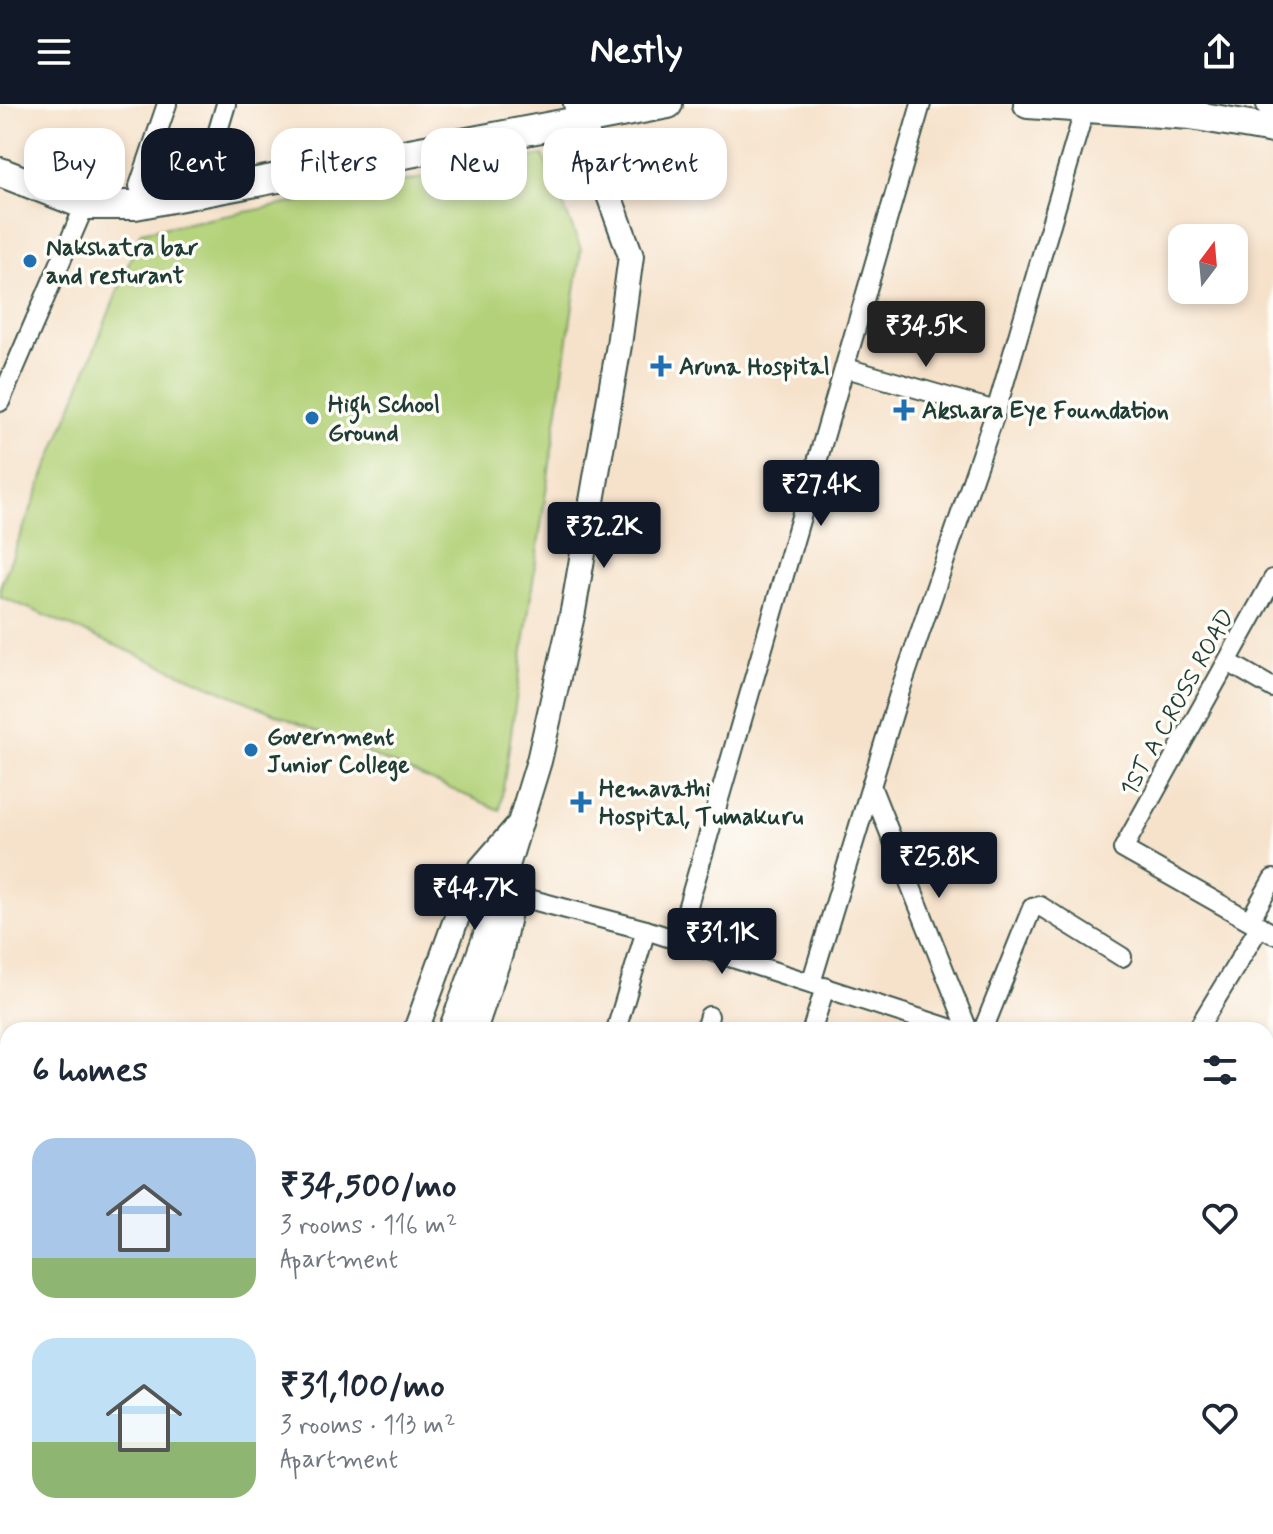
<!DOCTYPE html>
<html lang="en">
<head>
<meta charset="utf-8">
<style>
  :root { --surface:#fff; --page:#f2f2f3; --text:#1f2937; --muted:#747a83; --accent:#111827 }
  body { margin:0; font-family:Mynerve,sans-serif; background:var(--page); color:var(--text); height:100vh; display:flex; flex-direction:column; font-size:30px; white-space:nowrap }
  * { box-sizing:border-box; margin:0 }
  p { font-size:26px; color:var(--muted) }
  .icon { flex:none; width:44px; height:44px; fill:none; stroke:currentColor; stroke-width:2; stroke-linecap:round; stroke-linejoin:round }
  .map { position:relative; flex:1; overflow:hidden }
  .sheet { position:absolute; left:0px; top:918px; width:1274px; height:512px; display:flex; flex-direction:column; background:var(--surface); border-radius:24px 24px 0 0; box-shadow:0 4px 12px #0003 }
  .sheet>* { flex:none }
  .banner { position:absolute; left:24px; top:24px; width:800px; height:72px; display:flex; gap:16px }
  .needle { width:52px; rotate:16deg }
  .tools { position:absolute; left:1168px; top:120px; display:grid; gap:16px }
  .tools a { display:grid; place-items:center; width:80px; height:80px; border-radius:16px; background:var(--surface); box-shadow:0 4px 12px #0003; font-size:40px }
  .price { position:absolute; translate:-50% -68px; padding:0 18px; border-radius:8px; background:var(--accent); color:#fff; font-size:26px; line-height:52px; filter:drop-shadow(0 2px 4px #0008) }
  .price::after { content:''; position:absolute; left:50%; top:48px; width:24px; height:18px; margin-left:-12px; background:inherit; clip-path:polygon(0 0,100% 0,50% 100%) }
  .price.active { background:#222; color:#fff }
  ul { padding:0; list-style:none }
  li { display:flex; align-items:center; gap:24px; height:200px; padding:0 32px }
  li span { display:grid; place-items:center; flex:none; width:224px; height:160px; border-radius:24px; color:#555 }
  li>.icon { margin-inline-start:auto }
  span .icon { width:96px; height:96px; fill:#fffc; stroke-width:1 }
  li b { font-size:34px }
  h2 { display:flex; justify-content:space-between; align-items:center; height:96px; padding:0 32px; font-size:34px }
  .tag { padding:0 28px; border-radius:24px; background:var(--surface); box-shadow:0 4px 12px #0003; font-size:28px; line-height:72px }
  .tag.active { background:var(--accent); color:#fff }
  header { display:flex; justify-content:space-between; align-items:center; height:104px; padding:0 32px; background:var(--accent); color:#fff; font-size:36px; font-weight:800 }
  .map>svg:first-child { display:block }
  .green { fill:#b2d178; stroke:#688756; stroke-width:2 }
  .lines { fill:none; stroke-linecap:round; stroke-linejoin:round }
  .street-casing { stroke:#3f564b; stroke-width:22 }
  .secondary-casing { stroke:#3f564b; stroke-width:28 }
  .primary-casing { stroke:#3f564b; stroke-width:32 }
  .street { stroke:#fff; stroke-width:18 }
  .secondary { stroke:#fff; stroke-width:24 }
  .primary { stroke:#fff; stroke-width:28 }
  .rail { stroke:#1f3d34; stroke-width:4 }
  .poi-dot { fill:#1f6fb2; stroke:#fdfcf7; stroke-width:3 }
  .labels { text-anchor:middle; stroke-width:7; stroke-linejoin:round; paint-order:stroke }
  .poi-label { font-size:24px; font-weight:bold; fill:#1f3d34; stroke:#fdfcf7; text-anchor:start }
  .street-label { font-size:24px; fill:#1f3d34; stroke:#fdfcf7 }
</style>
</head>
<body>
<header><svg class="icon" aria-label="menu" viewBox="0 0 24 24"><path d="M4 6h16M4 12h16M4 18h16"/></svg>Nestly<svg class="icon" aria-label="share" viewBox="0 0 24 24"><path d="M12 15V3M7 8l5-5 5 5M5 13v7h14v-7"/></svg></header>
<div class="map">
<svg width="1273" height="1430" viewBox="0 0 1273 1430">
  <rect width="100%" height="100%" fill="#fdfcf7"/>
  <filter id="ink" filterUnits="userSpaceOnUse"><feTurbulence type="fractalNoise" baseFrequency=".0125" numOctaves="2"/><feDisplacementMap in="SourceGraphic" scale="16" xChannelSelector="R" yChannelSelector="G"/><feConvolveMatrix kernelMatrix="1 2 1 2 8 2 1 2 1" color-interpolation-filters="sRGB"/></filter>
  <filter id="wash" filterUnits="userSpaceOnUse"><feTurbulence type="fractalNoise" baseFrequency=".006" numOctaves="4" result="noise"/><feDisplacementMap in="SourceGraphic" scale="32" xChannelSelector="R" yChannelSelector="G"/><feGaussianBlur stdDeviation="1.8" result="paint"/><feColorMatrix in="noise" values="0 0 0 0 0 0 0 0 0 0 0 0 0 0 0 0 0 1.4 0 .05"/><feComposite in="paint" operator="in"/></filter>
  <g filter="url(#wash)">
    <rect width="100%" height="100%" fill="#f6e2cb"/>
    <polygon class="green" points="543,51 581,145 500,706 0,492 0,483 141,128"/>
  </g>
  <g filter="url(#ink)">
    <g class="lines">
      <g class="street-casing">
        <g id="street">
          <polyline points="205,70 226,0"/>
          <polyline points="139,82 167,0"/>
          <polyline points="846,264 996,307"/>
          <polyline points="0,298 85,101"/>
          <polyline points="1273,475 1123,745 1273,830"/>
          <polyline points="1228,558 1273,584"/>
          <polyline points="871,682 968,926"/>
          <polyline points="502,788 646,826 955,926"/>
          <polyline points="1250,816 1273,775"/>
          <polyline points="678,836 921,0"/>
          <polyline points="811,879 900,587 996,307 1085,4"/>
          <polyline points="616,926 646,826"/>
          <polyline points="705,926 709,912"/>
          <polyline points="812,926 825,883"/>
          <polyline points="983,926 1032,804 1040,802 1122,853"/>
          <polyline points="1197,926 1260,822"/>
          <polyline points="1266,1097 1273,1087"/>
          <polyline points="1266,1261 1273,1266"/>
          <polyline points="1266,1353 1273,1343"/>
          <polyline points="0,1407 8,1411"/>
          <polyline points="31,1422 47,1430"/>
          <polyline points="334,1422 349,1430"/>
          <polyline points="679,1422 695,1430"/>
          <polyline points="449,1430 452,1422"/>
          <polyline points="541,1430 545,1422"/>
          <polyline points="759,1430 763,1422"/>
          <polyline points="866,1430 870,1422"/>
          <polyline points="1066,1430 1071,1422"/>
          <polyline points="1212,1430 1218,1422"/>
        </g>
      </g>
      <g class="secondary-casing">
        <g id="secondary">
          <polyline points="416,926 470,777 516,724"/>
          <polyline points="451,926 484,837 539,657 573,507 619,241 631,152 576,0"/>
          <polyline points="474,926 500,850 515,779"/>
          <polyline points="0,1219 8,1224"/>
          <polyline points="299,1422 300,1430"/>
          <polyline points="944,1422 958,1430"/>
        </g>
      </g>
      <g class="primary-casing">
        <g id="primary">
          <polyline points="1028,0 1191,11 1273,25"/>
          <polyline points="1271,0 1273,0"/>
          <polyline points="0,68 85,101 135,101 668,0"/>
        </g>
      </g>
      <use href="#street" class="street"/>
      <use href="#secondary" class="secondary"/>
      <use href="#primary" class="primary"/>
      <g class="rail">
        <polyline points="0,1350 8,1355"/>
        <polyline points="0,1375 8,1380"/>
        <polyline points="80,1422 98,1430"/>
        <polyline points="111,1422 126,1430"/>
      </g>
    </g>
  </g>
  <g class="poi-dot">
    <circle cx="30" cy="157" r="8"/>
    <path d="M657 250h8v8h8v8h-8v8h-8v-8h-8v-8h8z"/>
    <path d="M900 294h8v8h8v8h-8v8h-8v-8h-8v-8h8z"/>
    <circle cx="312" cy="314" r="8"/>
    <circle cx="251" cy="646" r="8"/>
    <path d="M577 686h8v8h8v8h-8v8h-8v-8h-8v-8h8z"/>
  </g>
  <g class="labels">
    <g class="poi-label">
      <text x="46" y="151">Nakshatra bar<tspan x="46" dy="28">and resturant</tspan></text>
      <text x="679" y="270">Aruna Hospital</text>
      <text x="328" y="308">High School<tspan x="328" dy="28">Ground</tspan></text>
      <text x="922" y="314">Akshara Eye Foundation</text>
      <text x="267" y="640">Government<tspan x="267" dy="28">Junior College</tspan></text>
      <text x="599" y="692">Hemavathi<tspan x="599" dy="28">Hospital, Tumakuru</tspan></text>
    </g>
    <g class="street-label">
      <text transform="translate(1177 598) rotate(-61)" y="8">1ST A CROSS ROAD</text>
    </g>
  </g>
</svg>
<div class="tools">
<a><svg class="needle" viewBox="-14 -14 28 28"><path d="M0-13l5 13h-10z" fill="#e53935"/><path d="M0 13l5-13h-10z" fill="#747a83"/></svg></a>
</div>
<b class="price active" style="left:926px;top:265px">₹34.5K</b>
<b class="price" style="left:821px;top:424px">₹27.4K</b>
<b class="price" style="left:604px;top:466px">₹32.2K</b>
<b class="price" style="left:939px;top:796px">₹25.8K</b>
<b class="price" style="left:475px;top:828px">₹44.7K</b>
<b class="price" style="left:722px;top:872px">₹31.1K</b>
<div class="banner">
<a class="tag">Buy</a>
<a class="tag active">Rent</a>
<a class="tag">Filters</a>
<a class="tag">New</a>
<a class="tag">Apartment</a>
</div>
<section class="sheet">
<h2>6 homes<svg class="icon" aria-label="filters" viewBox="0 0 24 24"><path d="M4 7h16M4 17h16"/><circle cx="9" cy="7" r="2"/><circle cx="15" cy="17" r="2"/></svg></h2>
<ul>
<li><span style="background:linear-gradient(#a9c7e8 75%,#8fb573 0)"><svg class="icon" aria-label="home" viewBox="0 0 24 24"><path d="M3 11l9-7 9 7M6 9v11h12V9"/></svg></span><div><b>₹34,500/mo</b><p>3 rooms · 116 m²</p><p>Apartment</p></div><svg class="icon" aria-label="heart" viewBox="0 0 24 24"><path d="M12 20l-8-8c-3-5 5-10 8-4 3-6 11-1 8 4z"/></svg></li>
<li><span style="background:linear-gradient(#bfe0f5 65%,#8fb573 0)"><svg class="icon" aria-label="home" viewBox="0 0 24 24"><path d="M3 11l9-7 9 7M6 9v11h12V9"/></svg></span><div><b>₹31,100/mo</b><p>3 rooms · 113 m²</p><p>Apartment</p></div><svg class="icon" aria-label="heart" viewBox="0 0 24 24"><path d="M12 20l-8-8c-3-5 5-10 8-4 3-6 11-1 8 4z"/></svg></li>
</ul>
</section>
</div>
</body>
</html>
